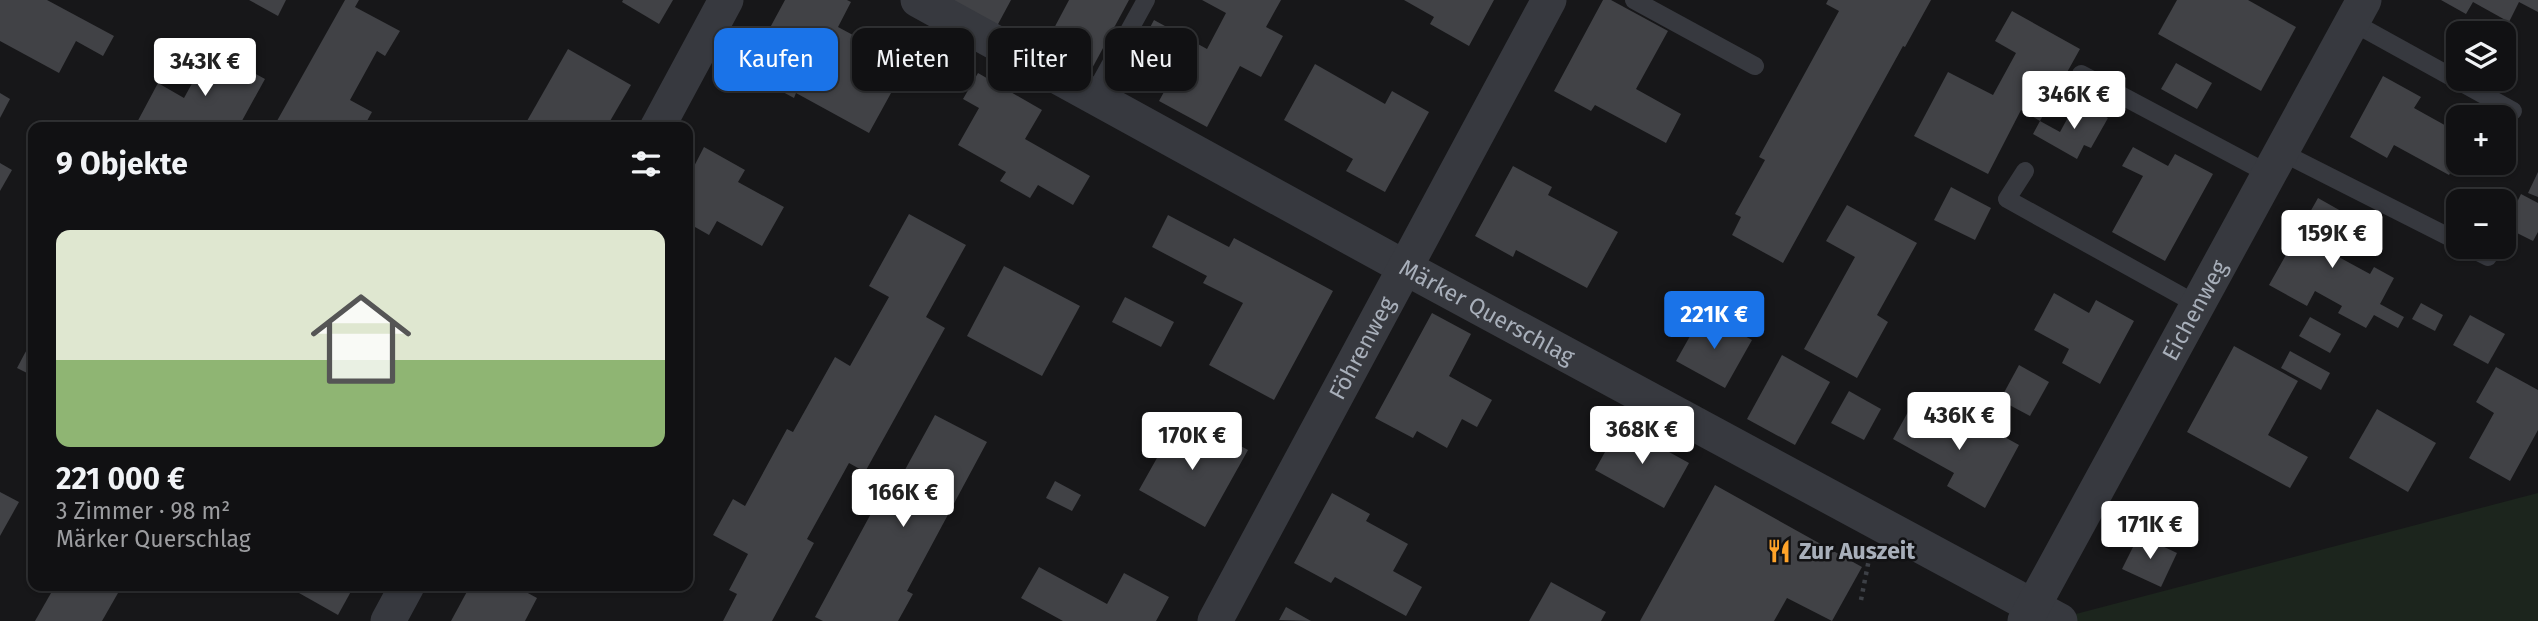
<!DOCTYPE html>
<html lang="de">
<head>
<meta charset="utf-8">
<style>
  :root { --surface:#111113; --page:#1a1a1c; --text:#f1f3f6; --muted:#9c9da0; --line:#303133; --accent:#1a73e8 }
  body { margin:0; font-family:"Fira Sans",sans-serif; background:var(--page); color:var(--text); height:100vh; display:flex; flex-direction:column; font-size:26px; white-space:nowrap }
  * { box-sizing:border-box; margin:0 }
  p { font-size:23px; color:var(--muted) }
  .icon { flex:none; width:38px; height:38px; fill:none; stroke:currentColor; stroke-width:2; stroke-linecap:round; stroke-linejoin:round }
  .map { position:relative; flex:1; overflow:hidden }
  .sheet { position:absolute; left:28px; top:122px; width:665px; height:469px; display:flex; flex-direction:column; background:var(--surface); border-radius:14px; box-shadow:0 2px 5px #0004,0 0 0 2px var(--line) }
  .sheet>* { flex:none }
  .hud { position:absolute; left:714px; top:28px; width:665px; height:63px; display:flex; gap:14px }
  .fabs { position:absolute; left:2446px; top:21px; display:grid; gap:14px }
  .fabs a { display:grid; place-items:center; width:70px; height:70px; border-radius:14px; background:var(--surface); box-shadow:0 2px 5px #0004,0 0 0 2px var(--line); font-size:35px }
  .price { position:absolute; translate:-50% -60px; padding:0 16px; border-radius:7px; background:#fff; color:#222; font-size:23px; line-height:46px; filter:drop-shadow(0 2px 4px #0008) }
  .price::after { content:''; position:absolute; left:50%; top:42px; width:21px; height:16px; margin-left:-10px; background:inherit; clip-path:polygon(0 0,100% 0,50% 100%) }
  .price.selected { background:var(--accent); color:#fff }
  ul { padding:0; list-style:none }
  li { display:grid; align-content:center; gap:14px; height:371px; padding:0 28px }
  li+li { border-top:2px solid var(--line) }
  li span { display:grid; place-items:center; height:217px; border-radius:14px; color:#555 }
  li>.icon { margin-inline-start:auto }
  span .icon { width:126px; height:126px; fill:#fffc; stroke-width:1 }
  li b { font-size:30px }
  h2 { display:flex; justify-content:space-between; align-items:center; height:84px; padding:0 28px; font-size:30px }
  .chip { padding:0 24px; border-radius:14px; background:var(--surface); box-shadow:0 2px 5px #0004,0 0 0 2px var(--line); font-size:24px; line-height:63px }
  .chip.selected { background:var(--accent); color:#fff }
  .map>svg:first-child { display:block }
  .green { fill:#1c251d }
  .building { fill:#414246 }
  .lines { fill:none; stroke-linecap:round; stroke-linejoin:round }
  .path { stroke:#3d4046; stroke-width:4.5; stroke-dasharray:3.5 5; stroke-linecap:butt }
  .lane { stroke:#37393f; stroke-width:18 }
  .street { stroke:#37393f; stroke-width:35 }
  .labels { text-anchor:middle; stroke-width:5; stroke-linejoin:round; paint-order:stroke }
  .street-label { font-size:23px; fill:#a8afba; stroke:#121214 }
  .poi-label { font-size:23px; font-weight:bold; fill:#a8afba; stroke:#121214; text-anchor:start }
</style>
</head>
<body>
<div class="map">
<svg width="2538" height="621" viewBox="0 0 2538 621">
  <rect width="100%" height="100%" fill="#171719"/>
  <polygon class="green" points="2538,493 2538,621 2049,621"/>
  <g class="building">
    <polygon points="0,0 47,0 114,36 103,56 76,41 59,73 0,41"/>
    <polygon points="249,0 286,0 278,16"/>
    <polygon points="345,0 359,0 355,7 400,31 385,56 377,51 350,100 372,112 363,128 273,128"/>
    <polygon points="623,0 673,0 659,24 622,2"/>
    <polygon points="785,0 847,0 851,2 838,27 907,64 869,133 796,93 794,98 746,72"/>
    <polygon points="950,0 1011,0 997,26"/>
    <polygon points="1069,0 1129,0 1089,74 1043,49"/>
    <polygon points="1202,0 1281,0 1266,27 1283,36 1261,77 1240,66 1207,127 1159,101 1176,70 1138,50 1154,20 1207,49 1226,13"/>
    <polygon points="1404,0 1494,0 1469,46 1430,24 1434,17"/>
    <polygon points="1603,0 1611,0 1668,31 1636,89 1681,114 1666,143 1595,105 1591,111 1554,91"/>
    <polygon points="1828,0 1931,0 1905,47 1903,46 1783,263 1732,235 1741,217 1735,214 1765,160 1759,157 1839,11 1826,4"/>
    <polygon points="2177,0 2248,0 2296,27 2261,91 2158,34"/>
    <polygon points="2441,0 2538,0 2538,12 2519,2 2509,22 2473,2 2466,14"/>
    <polygon points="2012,11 2080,49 2040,121 2021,110 1988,174 1914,136 1948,72 1993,95 2016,53 1995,41"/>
    <polygon points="211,49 265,79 238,128 134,128 158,83 184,98"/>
    <polygon points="568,49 631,85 606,128 523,128"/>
    <polygon points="2176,63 2212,83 2197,109 2161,89"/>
    <polygon points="1315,64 1385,104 1392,91 1429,112 1385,192 1346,171 1353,159 1284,120"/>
    <polygon points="978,73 1042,110 1025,139 1090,176 1073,205 1038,185 1030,198 1000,181 1006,172 958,145 979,108 963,99"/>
    <polygon points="2383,76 2421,97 2414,108 2459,133 2459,157 2449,175 2394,145 2387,158 2350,137"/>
    <polygon points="0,93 10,99 0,118"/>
    <polygon points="2077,101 2108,118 2091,148 2084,145 2077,159 2033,134 2040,121 2060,132"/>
    <polygon points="704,147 745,170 738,182 784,207 762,246 717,221 709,235 688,223 688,178"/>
    <polygon points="2133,147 2168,166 2175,154 2213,174 2165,261 2112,232 2143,176 2122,166"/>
    <polygon points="0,163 12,170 0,191"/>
    <polygon points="1513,166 1552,187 1548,195 1618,232 1587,288 1516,250 1513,257 1475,236"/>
    <polygon points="2538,172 2538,197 2528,193"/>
    <polygon points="1951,187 1991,208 1975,240 1934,220"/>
    <polygon points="2521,194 2538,203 2538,232 2533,241 2505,227"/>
    <polygon points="2318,198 2355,219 2335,255 2370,274 2374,267 2394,278 2380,304 2404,317 2398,328 2374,315 2366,328 2338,313 2342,306 2315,291 2307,306 2269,285"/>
    <polygon points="1847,205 1917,243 1877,315 1888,322 1857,378 1804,349 1855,257 1826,241"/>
    <polygon points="909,214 966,245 926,317 945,328 865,472 849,463 807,539 814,543 772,621 723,621 737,594 729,590 748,554 713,535 733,499 745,506 787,429 793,432 835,357 850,366 889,297 869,286"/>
    <polygon points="1168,215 1229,247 1234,238 1333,291 1274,400 1209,365 1243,303 1203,283 1207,276 1152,247"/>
    <polygon points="1004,266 1080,306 1042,376 967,336"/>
    <polygon points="2054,293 2089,313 2096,300 2134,321 2100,384 2062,363 2069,349 2034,330"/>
    <polygon points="1125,297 1174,322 1161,347 1112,322"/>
    <polygon points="2421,303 2443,315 2435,331 2412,319"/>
    <polygon points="1432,313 1471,334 1449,376 1492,400 1477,427 1462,419 1447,448 1417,431 1413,438 1375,418"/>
    <polygon points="1703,313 1752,340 1725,388 1676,361"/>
    <polygon points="2470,315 2505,334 2488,364 2453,345"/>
    <polygon points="2310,317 2341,334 2330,353 2299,336"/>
    <polygon points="33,338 33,376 17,368"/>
    <polygon points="2234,346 2298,381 2268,435 2308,457 2290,488 2187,432"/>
    <polygon points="2290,351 2330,373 2321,390 2281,368"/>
    <polygon points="1782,355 1830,382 1795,445 1747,419"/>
    <polygon points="2019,365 2049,382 2030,416 2000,400"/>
    <polygon points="2496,367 2538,390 2538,430 2510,481 2469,458 2494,413 2476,402"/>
    <polygon points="1849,391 1881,409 1864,440 1831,423"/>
    <polygon points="1913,403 1975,436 1981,424 2019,445 1985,508 1947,486 1954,473 1893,439"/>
    <polygon points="2377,409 2436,443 2408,492 2349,458"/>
    <polygon points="935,415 987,442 907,591 913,594 898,621 823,621 815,617 887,484 895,488"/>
    <polygon points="1161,421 1203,444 1211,430 1248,450 1205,527 1139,490 1162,449 1150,442"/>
    <polygon points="1620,425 1689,463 1664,508 1595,470"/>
    <polygon points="1055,481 1081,495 1072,511 1046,498"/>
    <polygon points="1715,485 1862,567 1832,621 1787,598 1774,621 1640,621"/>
    <polygon points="0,492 19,502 0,536"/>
    <polygon points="1332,493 1370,514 1366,521 1408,544 1393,571 1422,587 1406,616 1335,577 1331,583 1294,563"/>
    <polygon points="2139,535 2177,553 2161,587 2122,569"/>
    <polygon points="1039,567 1107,604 1124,573 1169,597 1156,621 1063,621 1021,598"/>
    <polygon points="1551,582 1606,612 1601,621 1529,621"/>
    <polygon points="55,586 122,586 102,621 35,621"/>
    <polygon points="303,586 354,586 338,615 299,593"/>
    <polygon points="470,586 515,586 537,598 525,621 451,621"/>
    <polygon points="1286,607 1311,621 1279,620"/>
  </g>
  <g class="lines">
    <polyline class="path" points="1861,600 1869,559"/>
    <g class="lane">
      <polyline points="1634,0 1755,66"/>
      <polyline points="2352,22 2513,111"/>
      <polyline points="2081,74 2269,174"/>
      <polyline points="1093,96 1146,0"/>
      <polyline points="2281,152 2459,242"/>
      <polyline points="2025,171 2007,199 2198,305"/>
      <polyline points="2468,247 2488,257"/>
    </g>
    <g class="street">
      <path id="s1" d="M 918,0 L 1404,267 L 2060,621"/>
      <polyline points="657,128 726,0"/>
      <polyline points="388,621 407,586"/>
      <path id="s2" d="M 1215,621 L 1549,0"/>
      <path id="s3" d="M 2025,621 L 2364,0"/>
    </g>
  </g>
  <defs>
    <g id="restaurant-bare" transform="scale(1.89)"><path d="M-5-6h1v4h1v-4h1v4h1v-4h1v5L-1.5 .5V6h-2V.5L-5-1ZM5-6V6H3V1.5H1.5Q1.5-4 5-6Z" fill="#ffa329" stroke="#121214" stroke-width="2.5" paint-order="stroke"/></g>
  </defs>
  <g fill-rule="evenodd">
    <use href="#restaurant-bare" x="1779" y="551"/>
  </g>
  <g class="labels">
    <g class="street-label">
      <text dy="8" stroke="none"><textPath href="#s3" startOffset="354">Eichenweg</textPath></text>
      <text dy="8" stroke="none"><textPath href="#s1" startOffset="649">Märker Querschlag</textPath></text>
      <text dy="8" stroke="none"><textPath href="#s2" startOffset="310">Föhrenweg</textPath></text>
    </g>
    <g class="poi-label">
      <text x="1799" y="559">Zur Auszeit</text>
    </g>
  </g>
</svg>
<div class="fabs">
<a><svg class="icon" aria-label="layers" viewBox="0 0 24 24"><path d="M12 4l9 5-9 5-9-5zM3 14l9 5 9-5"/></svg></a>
<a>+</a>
<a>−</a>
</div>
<b class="price" style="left:205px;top:98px">343K €</b>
<b class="price" style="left:2074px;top:131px">346K €</b>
<b class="price" style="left:2332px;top:270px">159K €</b>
<b class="price selected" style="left:1714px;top:351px">221K €</b>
<b class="price" style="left:1959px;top:452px">436K €</b>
<b class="price" style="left:1642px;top:466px">368K €</b>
<b class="price" style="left:1192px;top:472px">170K €</b>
<b class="price" style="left:903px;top:529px">166K €</b>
<b class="price" style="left:2150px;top:561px">171K €</b>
<div class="hud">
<a class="chip selected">Kaufen</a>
<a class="chip">Mieten</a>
<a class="chip">Filter</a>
<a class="chip">Neu</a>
</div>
<section class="sheet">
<h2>9 Objekte<svg class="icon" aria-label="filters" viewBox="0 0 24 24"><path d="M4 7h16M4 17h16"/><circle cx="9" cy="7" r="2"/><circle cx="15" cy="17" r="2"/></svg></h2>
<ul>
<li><span style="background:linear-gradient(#dfe7d0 60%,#8fb573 0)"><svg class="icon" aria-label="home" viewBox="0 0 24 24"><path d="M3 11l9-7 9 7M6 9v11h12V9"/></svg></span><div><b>221 000 €</b><p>3 Zimmer · 98 m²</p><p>Märker Querschlag</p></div></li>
</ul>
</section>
</div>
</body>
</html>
